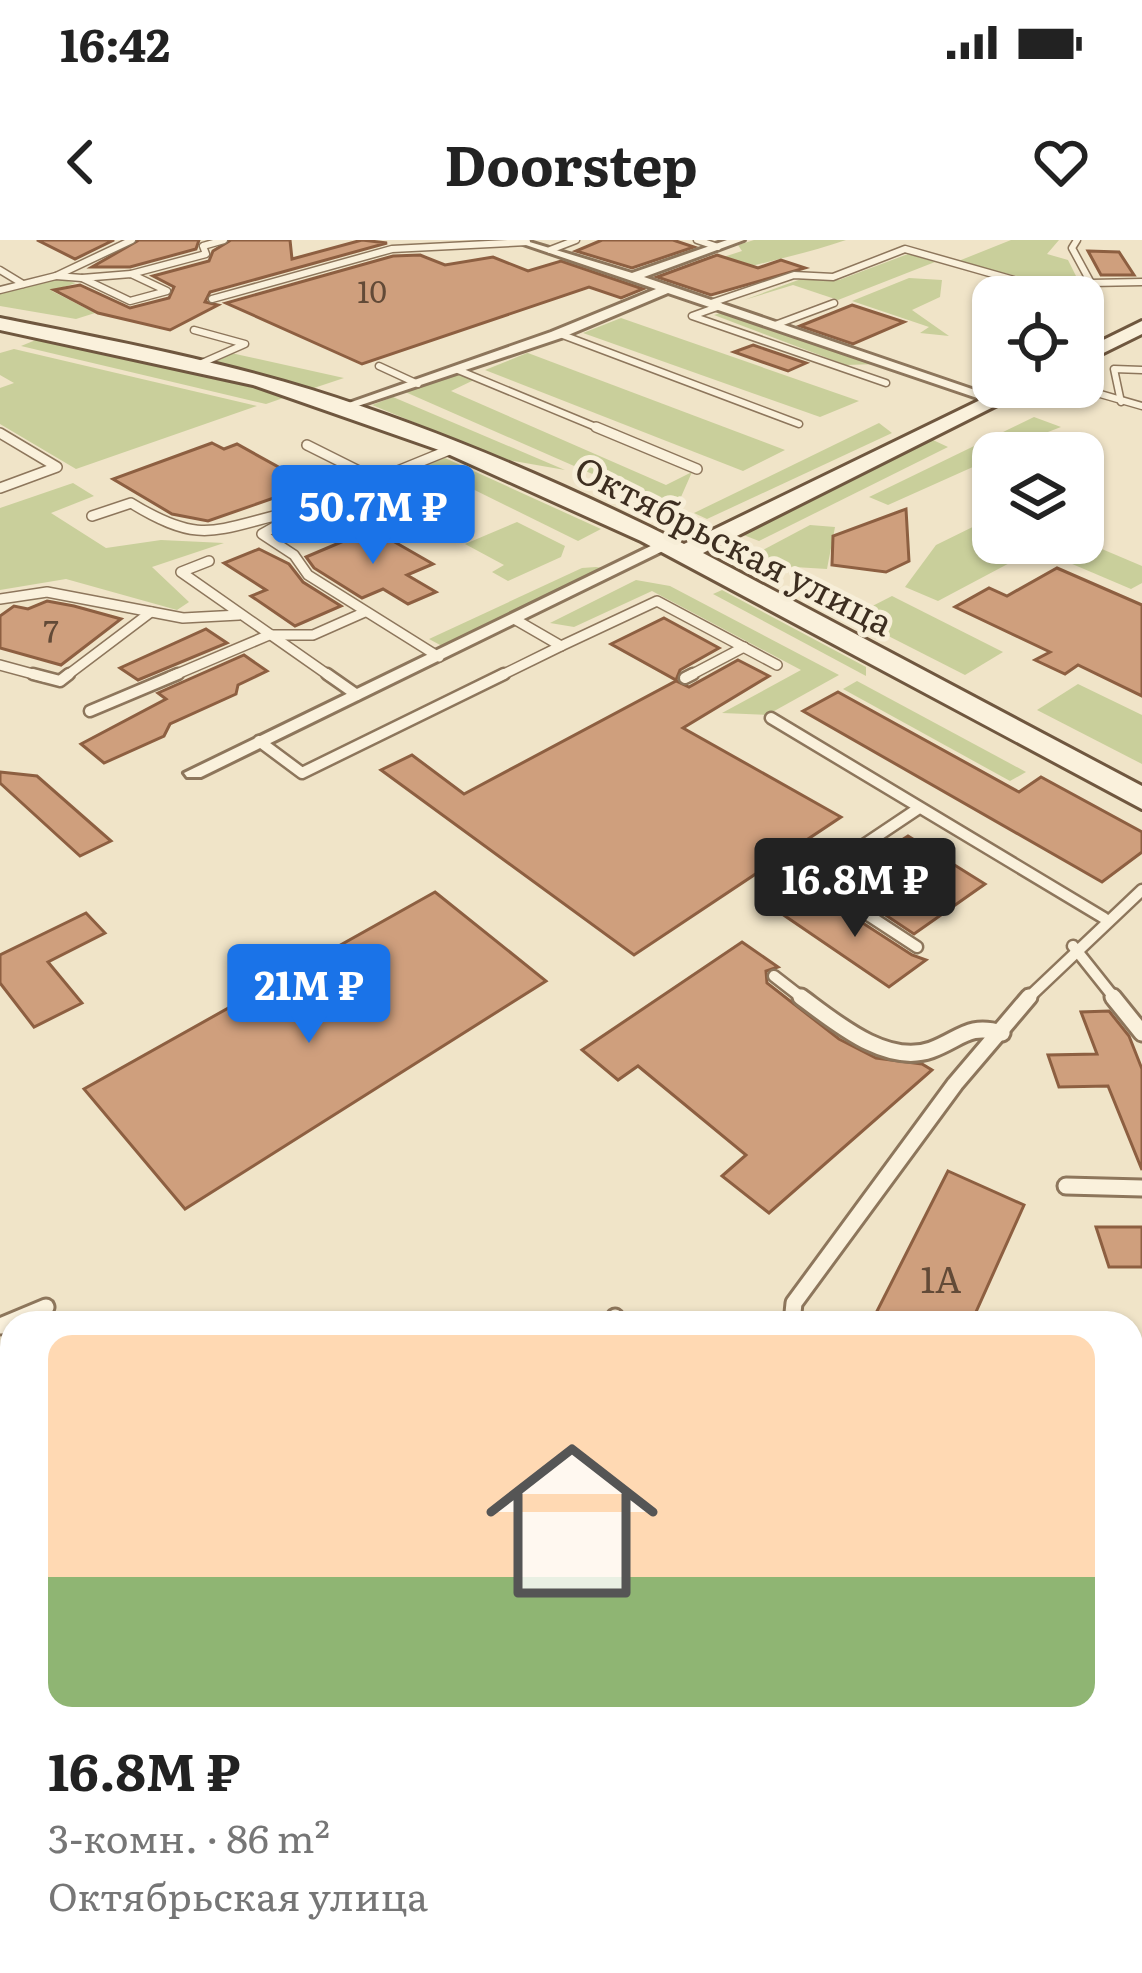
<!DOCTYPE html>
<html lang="ru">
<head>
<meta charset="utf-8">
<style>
  :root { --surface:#fff; --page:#f2f2f2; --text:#222; --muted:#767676; --line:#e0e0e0; --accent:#1a73e8 }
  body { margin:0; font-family:Literata,serif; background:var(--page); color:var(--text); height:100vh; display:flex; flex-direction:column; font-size:45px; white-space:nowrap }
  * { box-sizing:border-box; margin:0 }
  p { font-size:39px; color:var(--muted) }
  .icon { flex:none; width:66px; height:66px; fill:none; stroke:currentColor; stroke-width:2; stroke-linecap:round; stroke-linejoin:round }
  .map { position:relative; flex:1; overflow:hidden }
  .sheet { position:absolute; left:0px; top:1071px; width:1143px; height:663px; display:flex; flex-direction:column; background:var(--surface); border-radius:36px 36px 0 0; box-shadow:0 3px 9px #0004 }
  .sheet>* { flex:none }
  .tools { position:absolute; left:972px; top:36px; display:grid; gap:24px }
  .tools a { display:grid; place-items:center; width:132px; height:132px; border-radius:24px; background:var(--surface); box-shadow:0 3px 9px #0004; font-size:60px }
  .price { position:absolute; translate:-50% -102px; padding:0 27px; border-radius:12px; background:var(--accent); color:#fff; font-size:39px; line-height:78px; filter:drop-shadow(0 3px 6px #0008) }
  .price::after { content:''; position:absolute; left:50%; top:72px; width:36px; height:27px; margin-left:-18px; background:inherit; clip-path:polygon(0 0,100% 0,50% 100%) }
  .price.on { background:#222; color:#fff }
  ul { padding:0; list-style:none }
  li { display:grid; align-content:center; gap:24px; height:636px; padding:0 48px }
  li+li { border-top:3px solid var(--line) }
  li span { display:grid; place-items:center; height:372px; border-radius:24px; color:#555 }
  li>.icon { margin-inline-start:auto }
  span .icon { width:216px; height:216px; fill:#fffc; stroke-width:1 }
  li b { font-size:51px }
  .status { display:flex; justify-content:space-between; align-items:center; height:84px; padding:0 60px; background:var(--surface); direction:ltr }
  .status svg { height:33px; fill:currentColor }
  header { display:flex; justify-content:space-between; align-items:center; height:156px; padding:0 48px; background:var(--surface); font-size:54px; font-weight:700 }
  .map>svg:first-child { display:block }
  .green { fill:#c9cf9b }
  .building { fill:#cf9f7d; stroke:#8d5f41; stroke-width:3 }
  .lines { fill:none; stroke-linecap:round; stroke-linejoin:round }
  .lane-far4-casing { stroke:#8d765c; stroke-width:9 }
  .lane-far3-casing { stroke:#8d765c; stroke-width:12 }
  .lane-far2-casing { stroke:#8d765c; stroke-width:15 }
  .lane-far1-casing { stroke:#8d765c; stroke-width:21 }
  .lane-casing { stroke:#8d765c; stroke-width:24 }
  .street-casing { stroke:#8d765c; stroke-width:6 }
  .secondary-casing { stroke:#6f573f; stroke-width:6 }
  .lane-far4 { stroke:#faf1dc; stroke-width:6 }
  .lane-far3 { stroke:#faf1dc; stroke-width:9 }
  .lane-far2 { stroke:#faf1dc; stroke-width:10 }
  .lane-far1 { stroke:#faf1dc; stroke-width:15 }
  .lane { stroke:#faf1dc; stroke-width:18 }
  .street { fill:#faf1dc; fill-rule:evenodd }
  .secondary { fill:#faf1dc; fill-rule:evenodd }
  .labels { text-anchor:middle; stroke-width:10; stroke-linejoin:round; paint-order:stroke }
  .far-number-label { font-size:30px; fill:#624a37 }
  .far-street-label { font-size:36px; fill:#3d2e20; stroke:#f7eed8 }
  .number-label { font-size:36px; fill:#624a37 }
</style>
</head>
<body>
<div class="status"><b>16:42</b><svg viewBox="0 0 49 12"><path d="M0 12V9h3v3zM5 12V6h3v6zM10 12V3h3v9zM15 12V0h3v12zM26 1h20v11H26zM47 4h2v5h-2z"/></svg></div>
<header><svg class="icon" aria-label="back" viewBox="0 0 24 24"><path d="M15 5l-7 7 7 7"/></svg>Doorstep<svg class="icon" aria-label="heart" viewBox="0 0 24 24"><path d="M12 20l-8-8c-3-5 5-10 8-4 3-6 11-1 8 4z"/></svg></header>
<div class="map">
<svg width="1142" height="1733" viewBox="0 0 1142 1733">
  <rect width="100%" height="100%" fill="#f0e4c8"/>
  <g class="green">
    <path d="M 754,0 L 846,0 C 797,17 753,23 703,41 L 702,24 L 742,11 L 738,5 Z"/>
    <polygon points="1011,0 1059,0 1047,14 1068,20 1078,40 1030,39 956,22"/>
    <polygon points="908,14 935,22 838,60 793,45 744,60 801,39 839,40"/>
    <polygon points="54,38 76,43 52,51 95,73 76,79 0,66 0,52"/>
    <polygon points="909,38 942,40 940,57 912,70 949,96 920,93 929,87 852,61"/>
    <polygon points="726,71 878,124 846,125 714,75"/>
    <polygon points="621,78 859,161 820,177 583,93"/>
    <polygon points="48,95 289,156 266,164 21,106"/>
    <polygon points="14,109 257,166 76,229 0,184 0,148 14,143 0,135 0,113"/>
    <polygon points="231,113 344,138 308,150 208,123"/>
    <polygon points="527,113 528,113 785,210 743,231 485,130"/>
    <polygon points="455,133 474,140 451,151 666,245 692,232 681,257 663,265 403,151"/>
    <polygon points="393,157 565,230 503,219 372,165"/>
    <polygon points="1034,177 1061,187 993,213 993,218 888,265 869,257"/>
    <polygon points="879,183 892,193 707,279 694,273"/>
    <polygon points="933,200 948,207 759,301 741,294"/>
    <polygon points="445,218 601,289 578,301 426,226"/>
    <polygon points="73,243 94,256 51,273 106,308 161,300 224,303 152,327 189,362 177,370 66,339 0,350 0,268"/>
    <polygon points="993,277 993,303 1047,303 938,361 905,347 936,305"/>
    <polygon points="517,282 565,306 561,317 508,341 492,332 504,325 465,304"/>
    <polygon points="810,285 835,287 827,329 762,325 761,311"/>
    <polygon points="1083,301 1142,326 1142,343 1131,349 1044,312"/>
    <polygon points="596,327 607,329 442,406 429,399 582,328"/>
    <polygon points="636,340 670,346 839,435 767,475 722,473 801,430 652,351 574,387 550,383"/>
    <polygon points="722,350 866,427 866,436 713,354"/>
    <polygon points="892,356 1003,412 965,435 851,377"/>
    <polygon points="857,441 1026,532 1010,541 843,449"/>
    <polygon points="1078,444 1142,475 1142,524 1037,470"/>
  </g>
  <g class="building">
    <polygon points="37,0 114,0 75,19"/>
    <polygon points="139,0 199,0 196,9 130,27 92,27"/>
    <polygon points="231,0 290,0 292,19 362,0 387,3 210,52 205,62 218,65 170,90 98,73 54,50 80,45 130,68 169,58 174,47 153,36 209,21 213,11"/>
    <polygon points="602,0 673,0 694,7 632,28 576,11"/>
    <polygon points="1088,11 1119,12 1134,35 1101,35"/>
    <polygon points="420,15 445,25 493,17 528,31 561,21 643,49 621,58 589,47 362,124 226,63 393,16"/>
    <polygon points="717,15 758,28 781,20 805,28 711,55 657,37"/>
    <polygon points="852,65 904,82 853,104 800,86"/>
    <polygon points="753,105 806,123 788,131 734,112"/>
    <polygon points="212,203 224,209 237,204 311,245 208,281 172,274 113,239"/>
    <polygon points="906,269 909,321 886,332 832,325 833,296"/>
    <polygon points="372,289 433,324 407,335 436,352 408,364 383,349 362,358 314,328 306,317"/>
    <polygon points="259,309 289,324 303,342 341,366 295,386 251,356 266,350 224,323"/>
    <polygon points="1057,328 1142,365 1142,456 1078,425 1065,434 1035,420 1050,412 955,367 989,348 1007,356"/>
    <polygon points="47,361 74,366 121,379 61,425 0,408 0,376 14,366 28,369"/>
    <polygon points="664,378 719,408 680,430 676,440 611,404"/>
    <polygon points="206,389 227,403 138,440 120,428"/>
    <polygon points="244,415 267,431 238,445 236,454 170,484 164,496 104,523 81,504 166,459 158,453"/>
    <polygon points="738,420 769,436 683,488 841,577 634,715 381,530 412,515 464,554 676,441 689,447"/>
    <polygon points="838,452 1019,552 1041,537 1142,592 1142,612 1102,642 803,471"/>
    <polygon points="0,532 37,536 111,601 80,616 0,543"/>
    <polygon points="908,596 985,644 914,694 836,642"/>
    <polygon points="435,652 546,741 185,969 84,849"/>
    <polygon points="818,654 912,715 926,720 889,747 785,676"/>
    <polygon points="86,673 105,693 48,722 82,763 34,787 0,743 0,715"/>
    <polygon points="742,702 778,727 766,731 767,743 839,799 876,818 922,824 932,830 769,973 722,936 746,915 638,826 618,840 582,810"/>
    <polygon points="1109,771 1129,796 1142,829 1142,930 1108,846 1059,847 1048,815 1097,814 1081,772"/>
    <polygon points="948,931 1024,965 971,1083 871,1083"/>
    <polygon points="1096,987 1142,987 1142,1027 1109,1027"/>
  </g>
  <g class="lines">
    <g class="lane-far4-casing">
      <g id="lane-far4">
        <polyline points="697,0 718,7"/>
        <polyline points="1077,0 1072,8 1091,43 1142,42"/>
        <polyline points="550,10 576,0"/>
        <polyline points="0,30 23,44"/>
        <polyline points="131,34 206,14 203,6 224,0"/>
        <polygon points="131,34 167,51 130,61 82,38"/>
        <polyline points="56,36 82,38"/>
        <polyline points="0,50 56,36 132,0"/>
        <polyline points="212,59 392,9 527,2"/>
        <polyline points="711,63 794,35 833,37 905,9 1014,40"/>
        <polyline points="720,66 692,76 886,143"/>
        <polyline points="775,85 834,63"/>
        <polyline points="194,90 245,104 195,126"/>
        <polyline points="560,94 799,184"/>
        <polyline points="379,126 418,144"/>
        <polyline points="458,130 603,190"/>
        <polyline points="1076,147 1142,166"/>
        <polyline points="1121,162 1114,129 1142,130"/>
      </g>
    </g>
    <g class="lane-far3-casing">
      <g id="lane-far3">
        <polyline points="596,187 697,229"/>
        <polyline points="0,193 57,227 0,248"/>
        <polyline points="307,205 377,240"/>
        <polyline points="363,246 410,271"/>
        <path d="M 92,276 L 131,263 C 201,306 214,290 290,272"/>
        <polyline points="209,321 181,332 331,437"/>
        <polyline points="0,359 47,352 183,378 239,375"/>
        <polyline points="516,380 561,406 657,361 777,425"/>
        <polyline points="439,417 308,335 294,315 262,294 312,266 454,208"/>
        <polyline points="0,425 44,437"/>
        <polyline points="65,437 151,372"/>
        <polyline points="170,437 269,395 313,395 365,372"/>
        <polyline points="498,437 561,406"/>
        <polyline points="687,437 744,407"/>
      </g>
    </g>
    <g class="lane-far2-casing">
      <g id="lane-far2">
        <polyline points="33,434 60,441 69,434"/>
        <polyline points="327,434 357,455"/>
        <polyline points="685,438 693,434"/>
        <polyline points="90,471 178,434"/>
        <polyline points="771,478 1104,678"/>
        <polyline points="259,501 302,533 504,434"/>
        <polyline points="1073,706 1116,760"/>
        <polyline points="917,707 813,639 919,568"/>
        <polyline points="774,736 805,760"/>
        <polyline points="1026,760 1142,650"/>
      </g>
    </g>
    <g class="lane-far1-casing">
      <g id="lane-far1">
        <path d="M 801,757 C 835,782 886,826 931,810 C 961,799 968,783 1002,793"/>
        <polyline points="1113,757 1142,793"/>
        <polyline points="1066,946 1142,948"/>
        <polyline points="615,1077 617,1083"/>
        <polyline points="792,1083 794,1063 955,844 1029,757"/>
        <polyline points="0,1086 46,1067"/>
      </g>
    </g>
    <g class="lane-casing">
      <g id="lane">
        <polyline points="0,1213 12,1208"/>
        <polyline points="782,1722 785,1733"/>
      </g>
    </g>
    <g class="street-casing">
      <g id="street">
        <polygon points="523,0 632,33 727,0 744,0 644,37 1004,160 992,163 668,53 561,98 343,171 343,165 551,92 656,49 523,4"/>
        <polygon points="659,302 673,306 201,537 187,537 184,533"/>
      </g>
    </g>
    <g class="secondary-casing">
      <g id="secondary">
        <path d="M 0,78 C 105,99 210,119 312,150 C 440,190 564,244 684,304 L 1007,147 L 1033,147 L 703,313 L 1142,546 L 1142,569 L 641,301 L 439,210 L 253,145 L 0,90 Z"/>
        <polygon points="1142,81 1142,94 1083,123 1083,110"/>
        <polygon points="1142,1671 1142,1733 1127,1733 1108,1722 1131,1722 1131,1673"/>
        <polygon points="967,1722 1077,1722 1072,1733 962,1733"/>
      </g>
    </g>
    <use href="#lane-far4" class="lane-far4"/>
    <use href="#lane-far3" class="lane-far3"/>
    <use href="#lane-far2" class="lane-far2"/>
    <use href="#lane-far1" class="lane-far1"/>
    <use href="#lane" class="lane"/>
    <use href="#street" class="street"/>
    <use href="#secondary" class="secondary"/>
  </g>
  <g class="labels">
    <g class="far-number-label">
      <text x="372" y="63">10</text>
      <text x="51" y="403">7</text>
    </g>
    <g class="far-street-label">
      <text transform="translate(734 306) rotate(27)" y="13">Октябрьская улица</text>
    </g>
    <g class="number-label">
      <text x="941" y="1053">1А</text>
    </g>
  </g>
</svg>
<div class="tools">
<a><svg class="icon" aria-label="locate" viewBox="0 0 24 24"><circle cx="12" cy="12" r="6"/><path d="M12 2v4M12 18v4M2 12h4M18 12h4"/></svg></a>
<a><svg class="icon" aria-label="layers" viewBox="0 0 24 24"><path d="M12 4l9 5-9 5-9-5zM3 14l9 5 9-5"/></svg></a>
</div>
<b class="price" style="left:373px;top:327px">50.7M ₽</b>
<b class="price on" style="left:855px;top:700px">16.8M ₽</b>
<b class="price" style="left:309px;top:806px">21M ₽</b>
<section class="sheet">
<ul>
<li><span style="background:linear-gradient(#ffd9b3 65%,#8fb573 0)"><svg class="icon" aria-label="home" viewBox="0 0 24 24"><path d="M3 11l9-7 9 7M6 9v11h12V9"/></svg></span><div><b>16.8M ₽</b><p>3-комн. · 86 m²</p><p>Октябрьская улица</p></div></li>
</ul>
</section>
</div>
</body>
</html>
